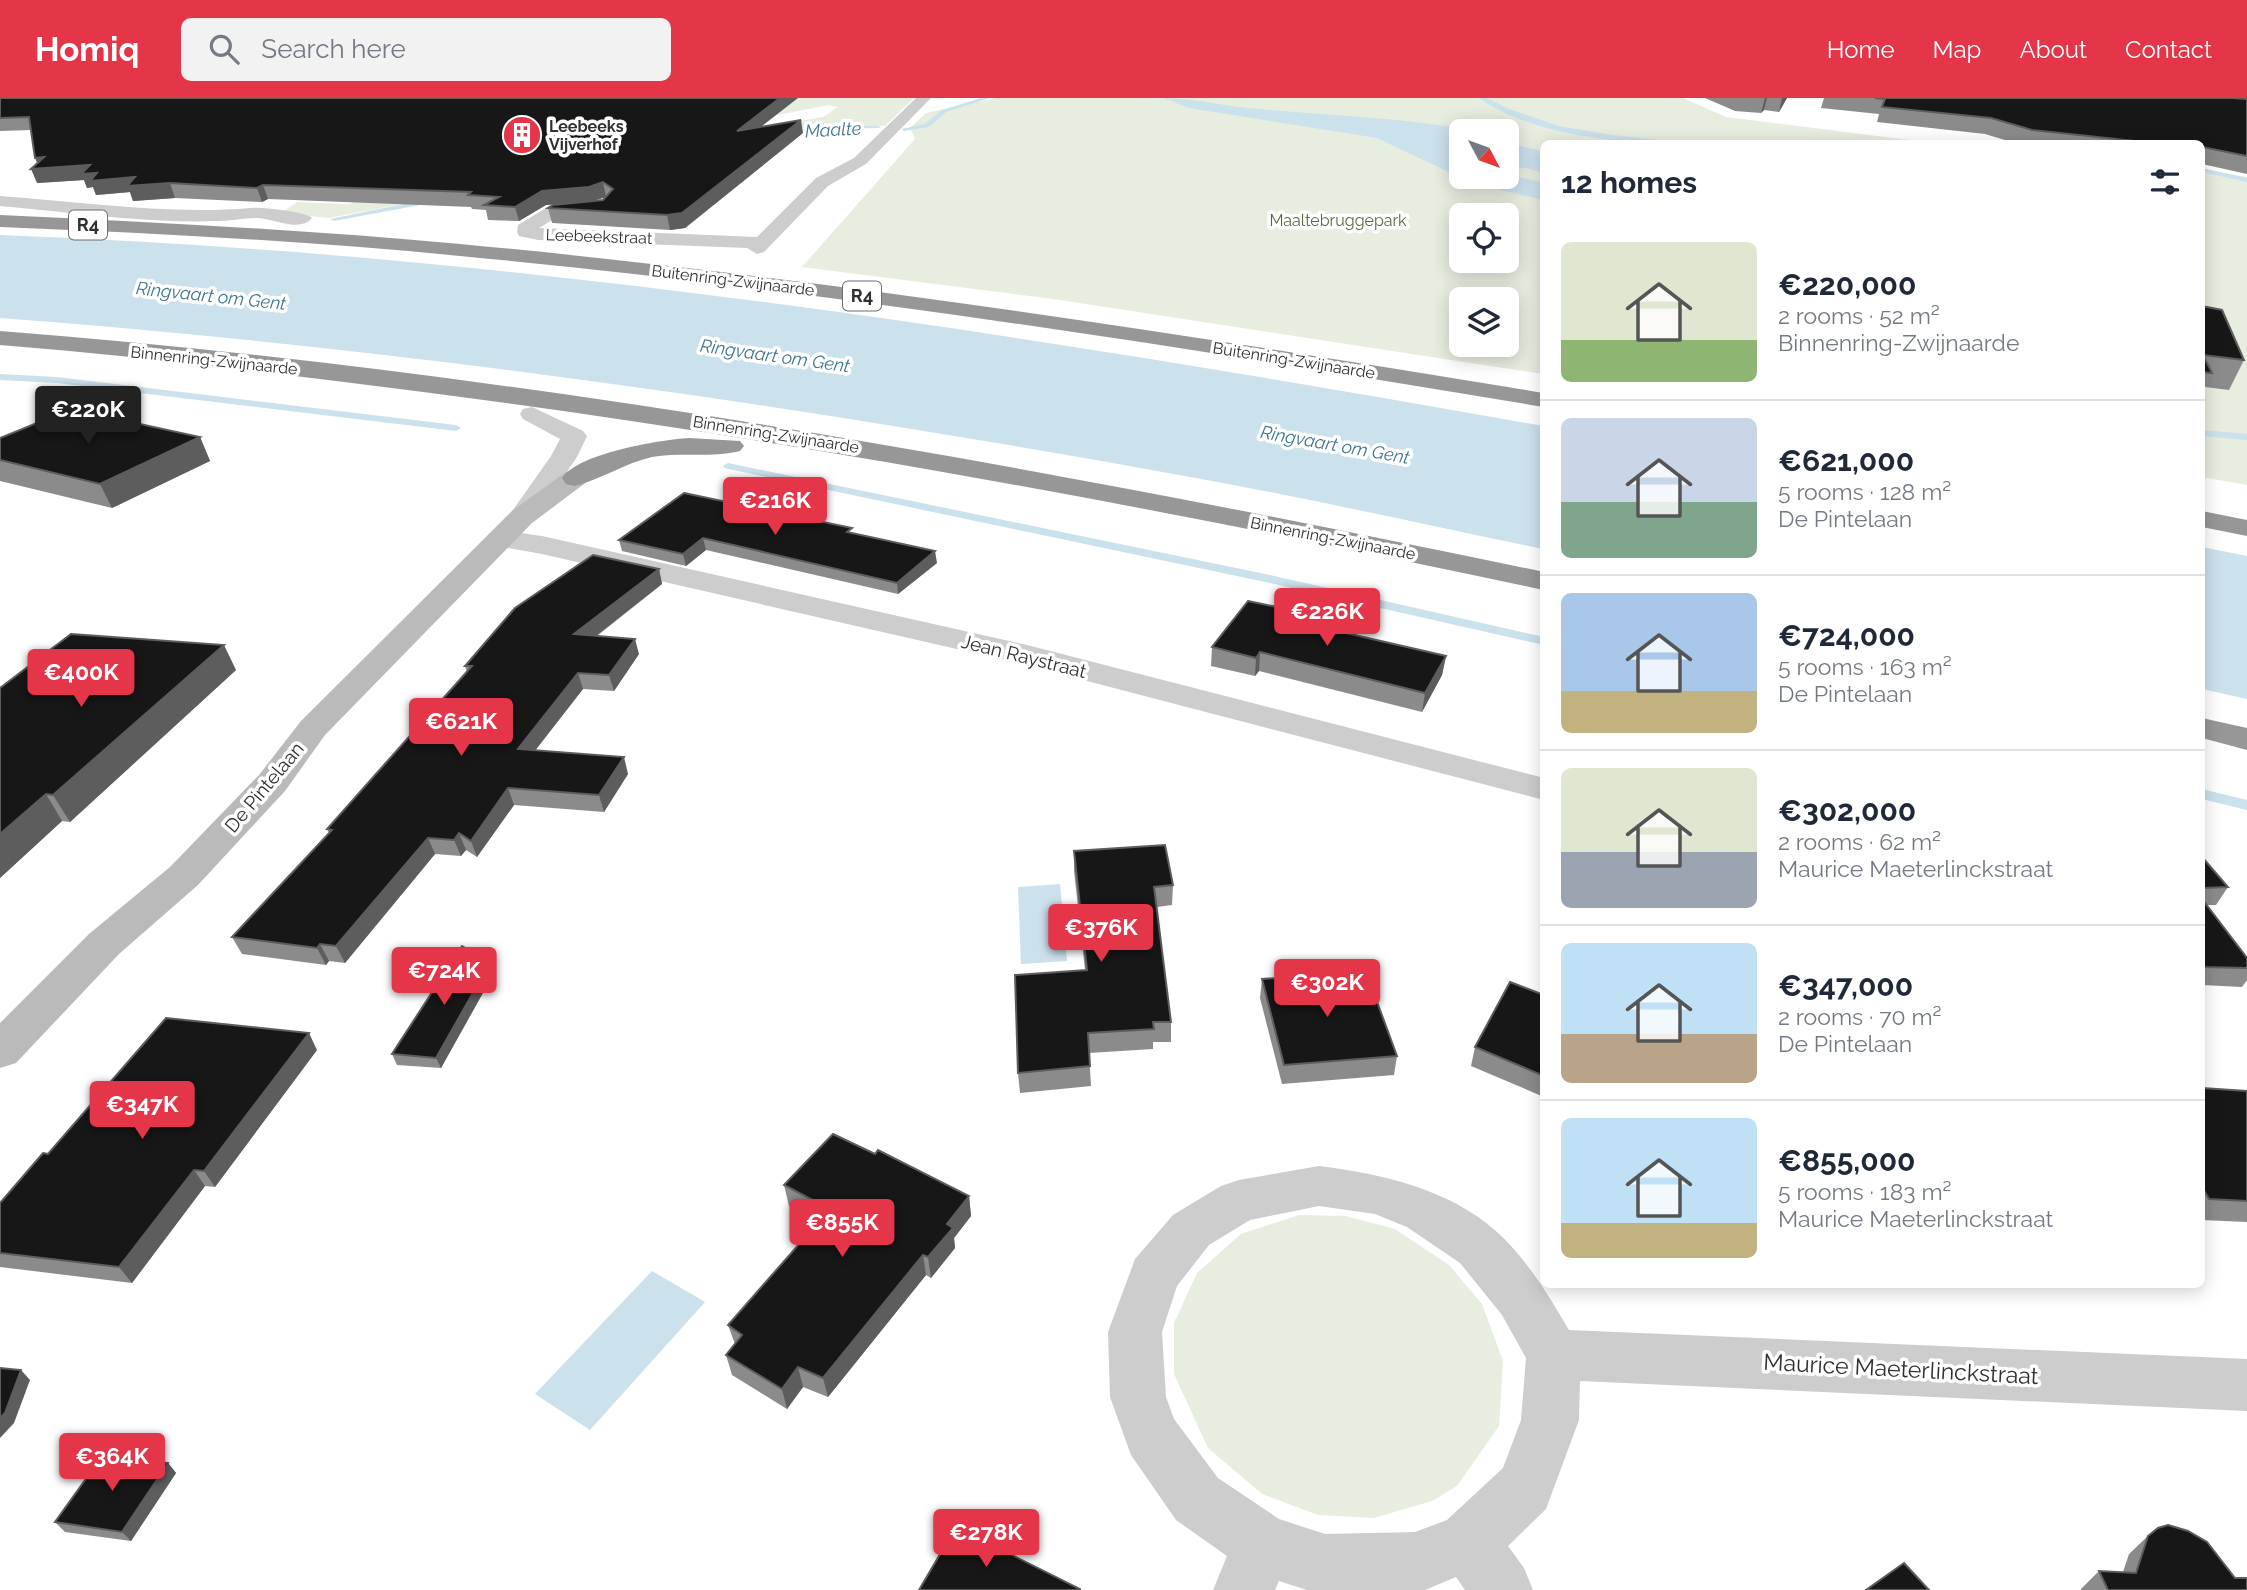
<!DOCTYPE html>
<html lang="en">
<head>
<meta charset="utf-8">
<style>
  :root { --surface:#fff; --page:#f2f2f3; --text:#1f2937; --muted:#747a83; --line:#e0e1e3; --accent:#e43549 }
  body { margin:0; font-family:Raleway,sans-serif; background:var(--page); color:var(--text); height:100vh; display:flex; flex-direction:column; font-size:26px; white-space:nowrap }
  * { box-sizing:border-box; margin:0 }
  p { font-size:23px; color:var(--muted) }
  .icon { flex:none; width:38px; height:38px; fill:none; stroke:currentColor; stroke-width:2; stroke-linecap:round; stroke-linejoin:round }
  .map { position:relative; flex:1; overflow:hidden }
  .details { position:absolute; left:1540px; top:42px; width:665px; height:1148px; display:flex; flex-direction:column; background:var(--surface); border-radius:10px; box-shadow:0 4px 18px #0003 }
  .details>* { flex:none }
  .needle { width:46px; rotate:131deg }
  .fabs { position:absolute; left:1449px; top:21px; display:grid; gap:14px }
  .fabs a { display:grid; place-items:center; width:70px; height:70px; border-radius:10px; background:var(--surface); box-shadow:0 4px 18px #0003; font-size:35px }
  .price { position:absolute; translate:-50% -60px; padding:0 16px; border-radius:7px; background:var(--accent); color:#fff; font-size:23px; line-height:46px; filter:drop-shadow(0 2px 4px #0008) }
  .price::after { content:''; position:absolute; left:50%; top:42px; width:21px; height:16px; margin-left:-10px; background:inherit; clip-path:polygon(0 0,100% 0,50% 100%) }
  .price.on { background:#222; color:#fff }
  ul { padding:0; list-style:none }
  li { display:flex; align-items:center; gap:21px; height:175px; padding:0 21px }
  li+li { border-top:2px solid var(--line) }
  li span { display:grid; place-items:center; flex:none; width:196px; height:140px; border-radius:10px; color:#555 }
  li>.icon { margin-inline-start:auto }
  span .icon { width:84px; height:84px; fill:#fffc; stroke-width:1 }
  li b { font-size:30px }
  h2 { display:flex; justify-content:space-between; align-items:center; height:84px; padding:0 21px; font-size:30px }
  header { display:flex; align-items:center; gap:42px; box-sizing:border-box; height:98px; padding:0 35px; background:var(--accent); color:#fff }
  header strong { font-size:33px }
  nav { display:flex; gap:38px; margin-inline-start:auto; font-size:24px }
  .search { width:490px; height:63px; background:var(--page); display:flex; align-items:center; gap:18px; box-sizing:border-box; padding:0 24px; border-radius:10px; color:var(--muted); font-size:26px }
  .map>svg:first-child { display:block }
  .green { fill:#e7eddf; fill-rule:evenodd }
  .water { fill:#cbe1ec }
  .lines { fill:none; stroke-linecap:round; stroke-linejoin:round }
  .stream { fill:#cbe1ec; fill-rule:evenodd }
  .street { fill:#cdcdcd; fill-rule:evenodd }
  .secondary { fill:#bababa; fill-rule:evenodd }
  .highway { fill:#979797; fill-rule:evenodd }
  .wall { fill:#8b8b8b; fill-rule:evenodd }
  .shaded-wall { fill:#5d5d5d }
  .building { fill:#171717; stroke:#5d5d5d; stroke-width:2 }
  .labels { text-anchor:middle; stroke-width:7; stroke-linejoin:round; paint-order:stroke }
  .far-poi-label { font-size:16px; font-weight:bold; fill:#303030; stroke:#fff; text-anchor:start }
  .far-park-label { font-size:16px; fill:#556c3d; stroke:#fff }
  .far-street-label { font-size:16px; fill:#303030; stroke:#fff }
  .far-water-label { font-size:18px; font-style:italic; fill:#3e7593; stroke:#fff }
  .shield { fill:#fff; stroke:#6e6e6e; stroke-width:2 }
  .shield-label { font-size:18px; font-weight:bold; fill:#303030 }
  .street-label { font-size:19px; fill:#303030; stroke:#fff }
  .near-street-label { font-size:23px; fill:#303030; stroke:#fff }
</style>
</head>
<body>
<header>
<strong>Homiq</strong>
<div class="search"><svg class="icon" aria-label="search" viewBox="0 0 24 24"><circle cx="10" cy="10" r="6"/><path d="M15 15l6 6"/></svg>Search here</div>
<nav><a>Home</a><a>Map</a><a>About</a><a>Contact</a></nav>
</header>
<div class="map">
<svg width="2247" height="1492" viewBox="0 0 2247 1492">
  <rect width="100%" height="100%" fill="#fff"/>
  <g class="green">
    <path d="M 651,0 L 914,0 L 885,28 L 808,29 L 329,120 L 289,116 L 284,113 L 297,104 L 350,106 L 449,53 ZM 829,7 L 838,9 L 823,19 L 451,81 Z"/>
    <path d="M 996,0 L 1683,0 L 1726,19 L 1933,45 L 1544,46 L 1543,276 L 1053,201 L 802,169 L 915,41 L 910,30 L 926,15 ZM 1461,33 L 1507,33 L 1507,79 L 1461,79 ZM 1461,117 L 1507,117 L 1507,163 L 1461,163 ZM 1461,201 L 1507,201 L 1507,247 L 1461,247 Z"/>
    <polygon points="2202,71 2247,79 2247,387 2202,379"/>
    <polygon points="1299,1117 1346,1118 1395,1131 1449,1167 1482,1206 1503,1263 1499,1328 1457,1388 1432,1403 1374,1420 1318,1417 1262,1396 1208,1350 1174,1276 1174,1225 1197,1175 1241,1136"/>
  </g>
  <g class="water">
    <path d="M 1164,0 C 1196,0 1227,9 1259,11 C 1329,18 1399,19 1468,32 L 1461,33 L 1461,79 L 1507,77 L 1543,84 L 1543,102 L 1472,85 L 1377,40 L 1189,10 Z"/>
    <polygon points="1507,45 1543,53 1543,75 1526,70 1507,71"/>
    <path d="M 0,137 C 520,156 1032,237 1543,328 L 1543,451 C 1426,427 1308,400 1190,379 C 796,307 399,250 0,220 Z"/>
    <polygon points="2202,449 2247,458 2247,601 2202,591"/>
    <polygon points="1060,786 1067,863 1021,866 1018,789"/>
    <polygon points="652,1173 705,1204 590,1332 535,1296"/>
  </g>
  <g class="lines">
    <g class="stream">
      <polygon points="981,0 990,0 946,14 929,29 904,33 901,31 925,26 942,12"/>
      <path d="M 1479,0 L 1487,0 L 1509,11 L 1559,28 L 1612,37 L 1698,46 C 1630,46 1536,40 1479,0 Z"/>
      <polygon points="825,27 878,28 881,30 825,31 784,38 781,36"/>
      <polygon points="2202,70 2247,80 2247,84 2202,74"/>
      <polygon points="428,101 431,105 334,123 330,121"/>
      <polygon points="0,276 57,279 456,327 461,330 456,333 57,285 0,282"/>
      <polygon points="2202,332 2247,336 2247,342 2202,338"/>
      <polygon points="728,365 1270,477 1544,539 1544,547 1270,485 724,370 723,368"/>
      <polygon points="2202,691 2247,702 2247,712 2202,701"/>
    </g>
    <g class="street">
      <polygon points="916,0 931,0 866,66 828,88 764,154 757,156 747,150 538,142 519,138 517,134 518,127 546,110 599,105 605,106 608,110 605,114 557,119 539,130 757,139 816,80 854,60"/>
      <path d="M 0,98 C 83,104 168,117 251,110 C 261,109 307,114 312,120 C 300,135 272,120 256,120 C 244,120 231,123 219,123 C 147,126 72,114 0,108 Z"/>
      <polygon points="532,309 583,333 587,338 577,359 532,425 522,427 512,425 508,419 551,358 560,341 523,321 520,316 523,311"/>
      <polygon points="500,432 542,438 1023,546 1544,680 1544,702 1018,565 542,456 490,447 486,441 490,435"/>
      <path d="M 1319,1068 C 1381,1076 1448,1090 1497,1134 C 1527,1161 1549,1198 1569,1232 L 2247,1261 L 2247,1313 L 1580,1283 L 1579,1322 L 1546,1411 L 1508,1448 L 1524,1470 L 1533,1492 L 1465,1492 L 1456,1479 L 1425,1492 L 1307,1492 L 1279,1483 L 1275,1492 L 1213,1492 L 1227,1458 L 1176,1422 L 1131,1357 L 1110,1299 L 1108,1234 L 1135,1161 L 1173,1117 L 1221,1088 L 1239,1082 ZM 1319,1108 L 1375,1116 L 1407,1129 L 1460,1165 L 1502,1217 L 1526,1260 L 1521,1322 L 1503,1370 L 1447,1422 L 1415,1434 L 1325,1436 L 1279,1421 L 1218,1380 L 1174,1321 L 1166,1299 L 1162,1234 L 1177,1188 L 1209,1147 L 1250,1122 Z"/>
    </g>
    <polygon class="secondary" points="575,372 584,374 588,380 584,386 532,425 325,637 285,693 198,787 119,856 16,965 0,970 0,925 89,836 170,769 259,677 301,623 512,413 566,374"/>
    <g class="highway">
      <path d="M 0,117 C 154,124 307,132 460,146 C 823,180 1184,236 1544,295 L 1544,309 C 1184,249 823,192 460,158 C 307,143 154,135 0,129 Z"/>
      <path d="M 0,233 C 518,273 1036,368 1544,474 L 1544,492 C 1146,407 747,333 344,284 C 229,270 115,256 0,247 Z"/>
      <path d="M 689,340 L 740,343 L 744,348 L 740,353 C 712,360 681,354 652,359 C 625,365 602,381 575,388 L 566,386 L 562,380 C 579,355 659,342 689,340 Z"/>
      <polygon points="2202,413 2247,422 2247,438 2202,429"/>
      <polygon points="2202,620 2247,630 2247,652 2202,640"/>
    </g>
  </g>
  <g class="wall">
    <path d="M 0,0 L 761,29 L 803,35 L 685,130 L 670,132 L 552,125 L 548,110 L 572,105 L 546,107 L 519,123 L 488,122 L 486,112 L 472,111 L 471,109 L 268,101 L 262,104 L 175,100 L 133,103 L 130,94 L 96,97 L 93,89 L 87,90 L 84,82 L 37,85 L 37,65 L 31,32 L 0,33 ZM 606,99 L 603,102 L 593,103 Z"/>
    <polygon points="1705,0 1787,0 1779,14 1764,12 1761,15 1735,13"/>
    <polygon points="1824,0 2247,0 2247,76 2202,66 2202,46 2018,46 1985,36 1877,24 1879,16 1821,10"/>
    <polygon points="2202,208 2244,262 2229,292 2205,289 2202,296"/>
    <polygon points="200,339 210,363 112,410 0,383 0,340"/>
    <polygon points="853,435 937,465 898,496 706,452 686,468 622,453 619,442"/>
    <polygon points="659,471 662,486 597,538 639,556 614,593 583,591 535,652 628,676 604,714 514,707 477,759 466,752 461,758 435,756 345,865 329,863 326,867 242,856 232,839 329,735 327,731 467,574 465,568"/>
    <polygon points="1291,512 1290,522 1446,558 1442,577 1422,614 1259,573 1255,578 1211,568 1212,549"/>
    <polygon points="236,572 70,724 62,723 0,780 0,590"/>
    <polygon points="1074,753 1173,787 1172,807 1157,809 1171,924 1171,944 1153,944 1153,951 1089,955 1091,988 1020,995 1018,975 1085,872 1074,773"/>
    <polygon points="2202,759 2228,789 2216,807 2207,807 2247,860 2247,882 2242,889 2202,887"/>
    <polygon points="490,865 494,875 441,970 397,967 392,956"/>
    <polygon points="1262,881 1397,958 1394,977 1282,986 1260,900"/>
    <polygon points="1544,897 1544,999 1471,968 1475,949"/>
    <polygon points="317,952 215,1089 205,1088 132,1185 0,1169 0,1105 48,1056"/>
    <polygon points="2202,990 2247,993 2247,1124 2202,1122"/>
    <polygon points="875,1056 969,1098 971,1118 954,1140 955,1150 931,1180 926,1177 828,1299 803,1289 787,1311 732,1277 726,1257 735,1246 728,1227 819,1123 789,1108 784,1087"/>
    <polygon points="168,1365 176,1375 131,1443 65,1434 55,1424"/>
    <polygon points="2148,1438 2235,1480 2247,1492 2081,1492 2081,1491 2099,1473 2123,1474 2129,1456"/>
  </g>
  <g class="shaded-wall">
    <polygon points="780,0 798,0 739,46 737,33"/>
    <polygon points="1765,0 1767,0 1764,12 1761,15"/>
    <polygon points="1782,0 1787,0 1779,14"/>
    <polygon points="801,22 803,35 685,130 670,132 667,117"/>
    <polygon points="44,59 90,67 135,79 170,85 175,100 133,103 130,94 96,97 93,89 87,90 84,82 37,85 31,71 40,71 35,60"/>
    <polygon points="603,84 606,99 592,103 546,107 519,123 515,109 542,93"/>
    <polygon points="263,87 268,101 262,104 257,90"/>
    <polygon points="200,339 210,363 112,410 100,386"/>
    <polygon points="703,440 706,452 686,468 683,456"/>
    <polygon points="935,453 937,465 898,496 897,485"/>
    <polygon points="659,471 662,486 579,551 574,536"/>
    <polygon points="1291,512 1289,531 1285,521"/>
    <polygon points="635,541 639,556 614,593 609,577"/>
    <polygon points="224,547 236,572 70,724 53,697"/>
    <polygon points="1260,554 1259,573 1255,578 1256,560"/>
    <polygon points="1446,558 1442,577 1422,614 1425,595"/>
    <polygon points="578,575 583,591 524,667 518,651"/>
    <polygon points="624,659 628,676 604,714 599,697"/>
    <polygon points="508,690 514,707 477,759 471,743"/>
    <polygon points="46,696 62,723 0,780 0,736"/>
    <polygon points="459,735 466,752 461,758 454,742"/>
    <polygon points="428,740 435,756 345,865 336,848"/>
    <polygon points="320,846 329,863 326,867 317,850"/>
    <polygon points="490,865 494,875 441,970 436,960"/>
    <polygon points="309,935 317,952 215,1089 204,1073"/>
    <polygon points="194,1072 205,1088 132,1185 119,1169"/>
    <polygon points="969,1098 971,1118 954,1140 955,1150 931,1180 928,1159 947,1126"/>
    <polygon points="923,1157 926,1177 828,1299 823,1280"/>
    <polygon points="798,1269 803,1289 787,1311 782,1291"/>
    <polygon points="21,1272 30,1282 14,1325 0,1340 0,1320"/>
    <polygon points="168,1365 176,1375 131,1443 122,1434"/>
  </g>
  <g class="building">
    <polygon points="0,0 780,0 737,33 801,22 682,115 667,117 548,110 553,107 603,102 613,91 603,84 589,89 542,93 515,109 484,107 499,99 468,97 471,94 263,87 257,90 170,85 127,88 135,79 90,83 97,75 81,76 90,67 31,71 44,59 35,60 29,19 0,20"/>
    <polygon points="1875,0 2232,0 2247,1 2247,58 2202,49 2202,46 2163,46 2032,32 1991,20 1882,9 1885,1"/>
    <polygon points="2202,208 2222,212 2244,262 2203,257 2212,275 2202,274"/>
    <polygon points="71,311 200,339 100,386 0,362 0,340"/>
    <polygon points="684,395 852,430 847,434 935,453 897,485 703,440 683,456 619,442"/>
    <polygon points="593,457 659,471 574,536 635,541 609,577 578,575 518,651 624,659 599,697 508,690 471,743 459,735 454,742 428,740 336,848 320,846 317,850 232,839 332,732 327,731 472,568 465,568 515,510"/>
    <polygon points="1248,503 1291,512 1285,521 1446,558 1425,595 1260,554 1256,560 1212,549"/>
    <polygon points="71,536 224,547 53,697 46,696 0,736 0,590"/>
    <polygon points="1165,747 1173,787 1154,789 1171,924 1153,924 1154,931 1088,935 1090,968 1018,975 1015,877 1087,872 1074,753"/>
    <polygon points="2202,759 2228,789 2202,790"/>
    <polygon points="2202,801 2247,860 2247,870 2202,869"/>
    <polygon points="462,848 490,865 436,960 392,956"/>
    <polygon points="1366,874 1397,958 1284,967 1262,881"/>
    <polygon points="1510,884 1544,897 1544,978 1475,949"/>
    <polygon points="166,920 309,935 204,1073 194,1072 119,1169 0,1155 0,1105 43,1055 48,1056"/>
    <polygon points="2202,990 2247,993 2247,1103 2209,1101 2202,1089"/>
    <polygon points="833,1036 875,1056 878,1052 969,1098 947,1126 953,1130 928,1159 923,1157 823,1280 798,1269 782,1291 726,1257 742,1237 728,1227 830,1111 784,1087"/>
    <polygon points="0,1270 21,1272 5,1315 0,1320"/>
    <polygon points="103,1357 168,1365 122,1434 55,1424"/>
    <polygon points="2168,1427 2188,1433 2207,1444 2235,1480 2247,1480 2247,1492 2108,1492 2099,1473 2136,1475 2148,1438 2158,1430"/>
    <polygon points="956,1429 1080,1491 1080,1492 919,1492"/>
    <polygon points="1904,1465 1929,1492 1866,1492"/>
  </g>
  <defs>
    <g id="building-disc" transform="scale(2.0125)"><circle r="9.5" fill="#e43549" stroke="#fff"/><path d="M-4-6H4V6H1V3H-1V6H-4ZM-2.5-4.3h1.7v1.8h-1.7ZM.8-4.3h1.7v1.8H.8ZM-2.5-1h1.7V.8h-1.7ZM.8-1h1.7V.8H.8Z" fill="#fff"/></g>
  </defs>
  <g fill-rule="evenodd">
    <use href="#building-disc" x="522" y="37"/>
  </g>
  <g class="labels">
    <g class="far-poi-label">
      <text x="549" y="34">Leebeeks<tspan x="549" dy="18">Vijverhof</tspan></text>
    </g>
    <g class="far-park-label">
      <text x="1338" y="128">Maaltebruggepark</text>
    </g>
    <g class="far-street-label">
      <text transform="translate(599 138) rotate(2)" y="6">Leebeekstraat</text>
      <text transform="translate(733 182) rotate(7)" y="6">Buitenring-Zwijnaarde</text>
      <text transform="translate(214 262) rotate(6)" y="6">Binnenring-Zwijnaarde</text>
      <text transform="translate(1294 262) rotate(9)" y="6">Buitenring-Zwijnaarde</text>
      <text transform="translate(776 336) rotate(9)" y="6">Binnenring-Zwijnaarde</text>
      <text transform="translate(1333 440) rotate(11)" y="6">Binnenring-Zwijnaarde</text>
    </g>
    <g class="far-water-label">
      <text transform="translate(833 32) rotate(-3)" y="6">Maalte</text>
      <text transform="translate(211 198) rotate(6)" y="6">Ringvaart om Gent</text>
      <text transform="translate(775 258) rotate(8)" y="6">Ringvaart om Gent</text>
      <text transform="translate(1335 347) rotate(10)" y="6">Ringvaart om Gent</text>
    </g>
    <g class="shield">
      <rect x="69" y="112.5" width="38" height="29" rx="5"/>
      <rect x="843" y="183.5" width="38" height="29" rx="5"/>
    </g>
    <g class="shield-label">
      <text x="88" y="133">R4</text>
      <text x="862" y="204">R4</text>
    </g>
    <g class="street-label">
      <text transform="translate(1024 558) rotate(14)" y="7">Jean Raystraat</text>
      <text transform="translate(264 689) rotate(-50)" y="7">De Pintelaan</text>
    </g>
    <g class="near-street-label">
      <text transform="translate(1901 1271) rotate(3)" y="8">Maurice Maeterlinckstraat</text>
    </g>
  </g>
</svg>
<div class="fabs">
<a><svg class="needle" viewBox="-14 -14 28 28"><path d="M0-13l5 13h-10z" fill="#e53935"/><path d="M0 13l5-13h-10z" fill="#747a83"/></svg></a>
<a><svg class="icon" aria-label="locate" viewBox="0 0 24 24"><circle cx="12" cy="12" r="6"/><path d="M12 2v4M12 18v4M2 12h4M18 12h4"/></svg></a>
<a><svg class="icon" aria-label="layers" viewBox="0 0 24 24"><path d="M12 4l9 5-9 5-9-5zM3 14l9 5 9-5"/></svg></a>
</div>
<b class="price on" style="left:88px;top:348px">€220K</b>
<b class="price" style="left:775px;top:439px">€216K</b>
<b class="price" style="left:1327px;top:550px">€226K</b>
<b class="price" style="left:81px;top:611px">€400K</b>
<b class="price" style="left:461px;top:660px">€621K</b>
<b class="price" style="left:1101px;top:866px">€376K</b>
<b class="price" style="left:444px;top:909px">€724K</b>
<b class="price" style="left:1327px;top:921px">€302K</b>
<b class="price" style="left:142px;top:1043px">€347K</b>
<b class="price" style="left:842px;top:1161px">€855K</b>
<b class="price" style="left:112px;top:1395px">€364K</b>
<b class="price" style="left:986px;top:1471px">€278K</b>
<section class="details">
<h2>12 homes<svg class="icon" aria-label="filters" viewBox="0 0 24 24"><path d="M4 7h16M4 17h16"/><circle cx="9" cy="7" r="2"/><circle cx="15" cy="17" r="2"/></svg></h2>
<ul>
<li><span style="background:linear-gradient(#dfe7d0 70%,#8fb573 0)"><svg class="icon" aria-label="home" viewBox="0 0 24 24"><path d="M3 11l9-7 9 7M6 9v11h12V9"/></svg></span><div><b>€220,000</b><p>2 rooms · 52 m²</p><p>Binnenring-Zwijnaarde</p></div></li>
<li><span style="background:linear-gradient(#c9d6e8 60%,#7fa58c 0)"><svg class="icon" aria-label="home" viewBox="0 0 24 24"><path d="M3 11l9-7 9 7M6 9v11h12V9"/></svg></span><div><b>€621,000</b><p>5 rooms · 128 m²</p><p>De Pintelaan</p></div></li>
<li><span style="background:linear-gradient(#a9c7e8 70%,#c2b280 0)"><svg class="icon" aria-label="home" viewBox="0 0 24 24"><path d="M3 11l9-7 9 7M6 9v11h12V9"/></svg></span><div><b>€724,000</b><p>5 rooms · 163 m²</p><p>De Pintelaan</p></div></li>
<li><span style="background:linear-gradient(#dfe7d0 60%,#9aa5b1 0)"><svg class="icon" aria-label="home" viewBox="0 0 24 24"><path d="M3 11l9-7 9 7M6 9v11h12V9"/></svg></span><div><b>€302,000</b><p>2 rooms · 62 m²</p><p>Maurice Maeterlinckstraat</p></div></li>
<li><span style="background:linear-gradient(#bfe0f5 65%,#b9a48a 0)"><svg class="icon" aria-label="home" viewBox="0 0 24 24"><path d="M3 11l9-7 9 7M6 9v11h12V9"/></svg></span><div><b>€347,000</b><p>2 rooms · 70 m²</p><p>De Pintelaan</p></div></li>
<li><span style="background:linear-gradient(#bfe0f5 75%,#c2b280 0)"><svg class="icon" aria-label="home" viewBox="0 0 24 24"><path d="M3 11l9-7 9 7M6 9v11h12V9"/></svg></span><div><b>€855,000</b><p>5 rooms · 183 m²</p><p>Maurice Maeterlinckstraat</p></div></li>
</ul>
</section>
</div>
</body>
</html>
